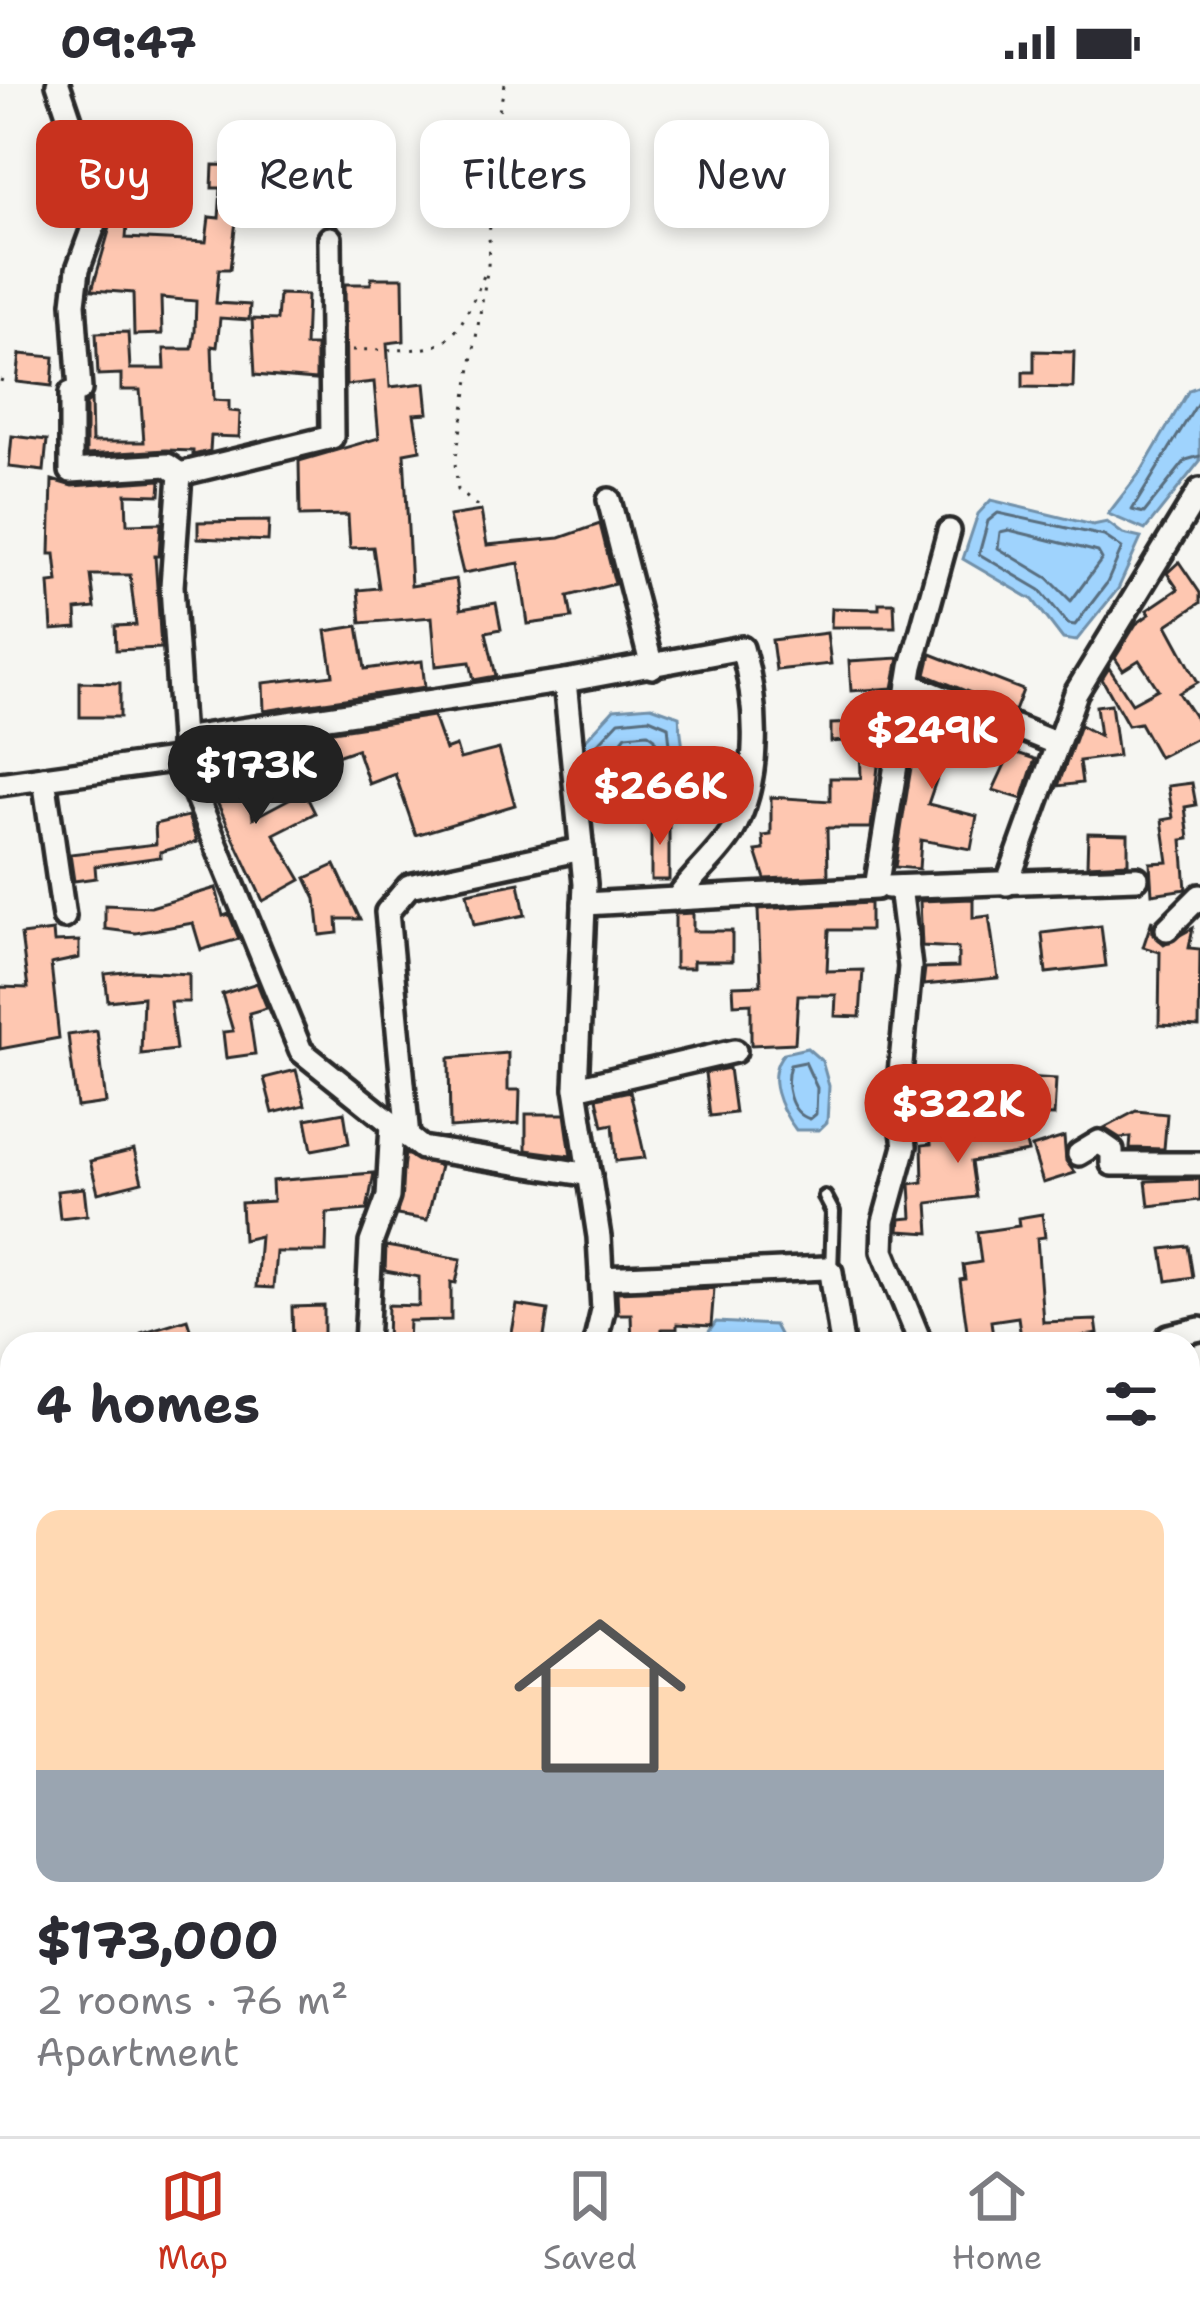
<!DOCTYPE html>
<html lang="en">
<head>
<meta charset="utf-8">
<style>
  :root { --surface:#fff; --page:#f2f2f3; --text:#2b2b33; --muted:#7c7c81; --line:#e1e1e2; --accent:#c8321e }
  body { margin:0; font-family:"Shantell Sans",sans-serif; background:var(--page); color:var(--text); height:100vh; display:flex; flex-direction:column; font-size:45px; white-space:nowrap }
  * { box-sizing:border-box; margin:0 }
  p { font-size:39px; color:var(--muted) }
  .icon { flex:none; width:66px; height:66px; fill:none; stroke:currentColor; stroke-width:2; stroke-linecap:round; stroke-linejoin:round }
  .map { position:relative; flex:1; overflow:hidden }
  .drawer { position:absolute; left:0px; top:1248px; width:1200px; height:804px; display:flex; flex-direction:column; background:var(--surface); border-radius:36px 36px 0 0; box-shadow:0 6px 18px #0003 }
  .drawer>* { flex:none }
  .top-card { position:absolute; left:36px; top:36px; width:1128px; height:108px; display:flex; gap:24px }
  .price { position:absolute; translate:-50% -102px; padding:0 27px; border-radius:42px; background:var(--accent); color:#fff; font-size:39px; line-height:78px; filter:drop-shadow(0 3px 6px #0008) }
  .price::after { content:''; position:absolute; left:50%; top:72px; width:36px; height:27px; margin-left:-18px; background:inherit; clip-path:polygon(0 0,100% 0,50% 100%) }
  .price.active { background:#222; color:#fff }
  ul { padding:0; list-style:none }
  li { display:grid; align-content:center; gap:24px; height:636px; padding:0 36px }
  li+li { border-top:3px solid var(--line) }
  li span { display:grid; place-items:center; height:372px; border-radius:24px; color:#555 }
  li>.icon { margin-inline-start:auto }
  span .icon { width:216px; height:216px; fill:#fffc; stroke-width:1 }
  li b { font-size:51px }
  h2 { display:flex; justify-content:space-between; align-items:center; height:144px; padding:0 36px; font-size:51px }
  .pill { padding:0 42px; border-radius:24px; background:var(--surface); box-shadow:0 6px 18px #0003; font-size:42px; line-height:108px }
  .pill.active { background:var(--accent); color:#fff }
  .status { display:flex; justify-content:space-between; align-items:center; height:84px; padding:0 60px; background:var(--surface); direction:ltr }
  .status svg { height:33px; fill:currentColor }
  .dock { display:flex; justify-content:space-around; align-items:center; height:168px; border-top:3px solid var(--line); background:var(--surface); font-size:33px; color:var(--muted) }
  .dock a { display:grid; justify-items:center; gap:6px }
  .dock .active { color:var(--accent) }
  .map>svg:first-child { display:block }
  .water { fill:#9fd3fd; stroke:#7190a9; stroke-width:3 }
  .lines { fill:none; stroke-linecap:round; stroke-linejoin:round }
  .shore { stroke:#596e7f; stroke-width:3 }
  .building { fill:#fec7b1; stroke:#2b2b2b; stroke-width:3 }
  .service-casing { stroke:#2b2b2b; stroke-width:20 }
  .minor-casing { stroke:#2b2b2b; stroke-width:30 }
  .trunk-casing { stroke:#2b2b2b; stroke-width:42 }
  .path { stroke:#2b2b2b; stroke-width:3; stroke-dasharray:3 9; stroke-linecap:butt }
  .service { stroke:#f6f6f2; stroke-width:10 }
  .minor { stroke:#f6f6f2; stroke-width:21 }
  .trunk { stroke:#ffdd96; stroke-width:33 }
</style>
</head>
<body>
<div class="status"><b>09:47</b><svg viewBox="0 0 49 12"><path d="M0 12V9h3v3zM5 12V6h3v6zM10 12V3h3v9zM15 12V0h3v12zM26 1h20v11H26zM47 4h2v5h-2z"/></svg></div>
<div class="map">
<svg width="1200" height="2052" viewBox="0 0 1200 2052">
  <rect width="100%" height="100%" fill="#f6f6f2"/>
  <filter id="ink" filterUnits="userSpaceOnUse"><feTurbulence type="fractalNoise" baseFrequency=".00833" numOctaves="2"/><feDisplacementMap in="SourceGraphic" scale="24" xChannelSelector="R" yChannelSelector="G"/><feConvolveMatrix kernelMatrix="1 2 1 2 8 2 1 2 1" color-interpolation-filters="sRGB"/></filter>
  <g filter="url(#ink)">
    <g class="water">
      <polygon points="1200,302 1200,377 1145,446 1108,430 1142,386 1189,306"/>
      <polygon points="991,416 1093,441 1107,438 1123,450 1141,454 1118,505 1076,557 1063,555 1033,516 963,475 978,430"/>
      <path d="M 651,622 L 679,632 L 686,691 L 664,724 L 627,733 C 601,714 586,695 579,663 L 614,625 Z"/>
      <path d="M 807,964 L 822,977 L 829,1002 L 827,1038 L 819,1046 L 796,1046 C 780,1025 764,992 784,969 Z"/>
      <polygon points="716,1238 774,1241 784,1260 709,1260 708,1249"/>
      <polygon points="134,2040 282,2040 284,2052 137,2052"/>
    </g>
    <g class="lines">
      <g class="shore">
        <polyline points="1200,315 1132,426 1144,429 1186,376 1200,372"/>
        <polygon points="998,429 1104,452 1122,464 1107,499 1075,541 1068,540 1040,506 979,470 988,437"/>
        <polygon points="1009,446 1098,468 1102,475 1071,517 1048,494 998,464 1000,448"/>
        <polygon points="649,634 668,642 673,688 657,714 631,720 612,707 592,666 619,637"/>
        <polygon points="626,651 648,649 655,654 658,686 639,704 624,697 609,673"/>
        <path d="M 805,978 L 817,1004 L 816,1030 L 810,1035 C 789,1029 784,1000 790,981 Z"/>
      </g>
    </g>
    <g class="building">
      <polygon points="213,81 246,82 244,130 237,129 230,185 219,185 216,219 250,221 249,236 220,234 217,263 212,262 214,316 229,317 229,327 240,328 239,353 211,352 210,367 193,371 193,367 166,366 86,371 86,320 91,316 92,358 144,358 140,306 121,306 121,290 98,291 96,249 128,248 130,285 165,285 164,265 192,265 195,247 196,217 161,214 162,250 134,251 133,209 92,206 111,140 127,141 126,154 206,158 209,133 219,134 221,104 212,104"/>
      <polygon points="371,194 403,194 404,257 387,259 390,303 425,299 428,329 414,330 420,366 404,369 411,502 456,495 461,525 496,519 501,545 486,548 496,592 474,596 470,578 436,582 432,533 361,539 358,506 379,504 373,463 350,464 348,431 300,432 299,377 379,354 374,298 346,301 345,200 371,200"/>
      <polygon points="279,210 307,211 305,262 316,262 316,296 255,291 252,235 277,236"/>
      <polygon points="1034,267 1074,268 1073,304 1023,303 1023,288 1034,288"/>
      <polygon points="20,270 54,273 52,302 17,298"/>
      <polygon points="12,352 47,356 44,387 9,383"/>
      <polygon points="52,396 72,402 161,396 160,411 126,410 127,440 161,439 159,472 155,472 161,564 116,566 115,542 136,541 130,491 91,491 95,524 76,526 77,544 52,546 49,499 58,498 55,470 50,470"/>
      <polygon points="481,427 487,461 560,454 600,440 615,500 568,512 572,534 528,540 519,479 463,489 449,432"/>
      <polygon points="269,437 268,457 198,454 198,438"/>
      <polygon points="1179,478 1200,509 1200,519 1167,541 1198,598 1179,609 1200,641 1200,652 1159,673 1140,639 1128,641 1102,595 1109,584 1132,619 1158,605 1139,576 1123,586 1115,574 1136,540 1150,530 1147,526 1178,505 1167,489"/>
      <polygon points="879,519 894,519 895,543 831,543 832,524 879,525"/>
      <polygon points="358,542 365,585 422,577 425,603 264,627 263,599 333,591 326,547"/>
      <polygon points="827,549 831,580 776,586 772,556"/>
      <polygon points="931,570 1023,606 1015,627 926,591"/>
      <polygon points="899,574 893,604 851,607 849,577"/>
      <polygon points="80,598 120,599 120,633 80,633"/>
      <polygon points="1111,620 1118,672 1079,677 1082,699 1058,702 1080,641 1100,652 1096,622"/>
      <polygon points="921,621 963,638 950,682 942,679 928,720 977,732 971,765 921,756 919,785 895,783"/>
      <polygon points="433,632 445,666 456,662 460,675 499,665 515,721 416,751 395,690 369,700 357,665 328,675 323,659 285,672 280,655"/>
      <polygon points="883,638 871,744 827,744 828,792 765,795 756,767 764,766 763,752 771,751 771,713 830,717 830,694 861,694 860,656 831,658 831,640"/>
      <polygon points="220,664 232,709 249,707 253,734 304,707 315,729 274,750 301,796 263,817 196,673 197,668"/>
      <polygon points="1011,667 1035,675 1022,715 993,706"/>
      <polygon points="1192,699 1196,721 1185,723 1189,755 1182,756 1186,805 1152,810 1150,779 1168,778 1162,736 1173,734 1168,702"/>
      <polygon points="188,732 197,758 160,768 160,773 95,782 96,794 74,797 70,770 156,760 155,740"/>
      <rect x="651" y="732" width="18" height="64"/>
      <polygon points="1088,749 1128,750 1128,779 1087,781"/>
      <polygon points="335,781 360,835 337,835 338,849 320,851 316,815 306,794"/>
      <polygon points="519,799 525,831 474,841 467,809"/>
      <polygon points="216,804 223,832 229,830 239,855 201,866 193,839 136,849 105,845 105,821 151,823"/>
      <polygon points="973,815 973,834 989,832 998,894 923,901 925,884 958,883 958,864 922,862 920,817"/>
      <polygon points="870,819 870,846 829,846 827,887 863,886 860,933 835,932 836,911 798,911 795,959 751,961 751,919 734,920 733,902 761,901 758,825"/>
      <polygon points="693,829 693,847 732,847 732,877 693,877 693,884 675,884 675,830"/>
      <polygon points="1152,836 1153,850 1164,860 1193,844 1189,864 1200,865 1199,943 1159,941 1160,868 1143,863"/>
      <polygon points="1101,842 1106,882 1046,889 1042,849"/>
      <polygon points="53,847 54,858 79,857 79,874 51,880 59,954 0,965 0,903 28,904 21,851"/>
      <polygon points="134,887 189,890 189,918 170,918 176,966 141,970 143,913 108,917 105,890"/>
      <polygon points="257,899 267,924 249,929 255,970 226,974 223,948 233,947 222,910"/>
      <polygon points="97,947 106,1019 77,1023 68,951"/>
      <polygon points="508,969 508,1006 520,1006 519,1039 450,1044 449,974"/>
      <polygon points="729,984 735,1029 710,1032 705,989"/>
      <polygon points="296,986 305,1021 273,1029 264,994"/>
      <polygon points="1023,993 1056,995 1054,1032 1021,1031"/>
      <polygon points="630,1007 645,1074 616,1077 613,1040 603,1042 597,1014"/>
      <polygon points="1136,1027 1167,1030 1164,1065 1130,1064 1131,1053 1120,1054 1104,1044"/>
      <polygon points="344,1028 349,1059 312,1066 306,1035"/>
      <polygon points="526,1030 565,1030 571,1072 526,1066"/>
      <polygon points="1021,1035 1028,1068 971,1078 976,1113 928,1119 930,1149 899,1147 900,1135 912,1134 910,1100 923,1098 922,1061 931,1060 930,1050"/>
      <polygon points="1064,1053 1066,1077 1075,1089 1043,1099 1032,1063"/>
      <polygon points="134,1066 142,1098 98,1109 90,1077"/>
      <polygon points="405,1070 440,1082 427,1136 397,1131"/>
      <polygon points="374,1089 367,1126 327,1129 326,1168 276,1168 273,1204 256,1203 260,1152 243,1156 241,1119 273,1117 272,1097"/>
      <polygon points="1200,1095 1200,1116 1149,1122 1146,1097"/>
      <polygon points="84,1104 87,1131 60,1134 57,1107"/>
      <polygon points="1042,1130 1045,1153 1037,1154 1043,1238 1096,1236 1098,1250 1076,1253 1077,1260 1022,1260 1018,1233 991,1237 994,1260 969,1260 960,1196 965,1195 963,1181 981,1178 977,1148 1019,1142 1018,1134"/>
      <polygon points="386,1162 461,1175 456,1199 451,1198 451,1236 409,1237 408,1260 387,1260 388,1221 419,1222 419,1193 385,1187"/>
      <polygon points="1188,1162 1193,1193 1167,1197 1162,1165"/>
      <polygon points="714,1204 711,1242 677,1240 677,1245 662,1245 662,1260 632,1260 631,1230 618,1230 617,1208"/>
      <polygon points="517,1221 548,1226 543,1260 510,1260"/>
      <polygon points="324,1222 324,1260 293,1260 292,1223"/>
      <polygon points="187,1235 195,1260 144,1260 141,1249"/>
    </g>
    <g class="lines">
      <g class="service-casing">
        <polyline id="service" points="825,1113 833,1128 831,1188"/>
      </g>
      <g class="minor-casing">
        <g id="minor">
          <path d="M 58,0 L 100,125 L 78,185 L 74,219 L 80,306 L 71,309 L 71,387 L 167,381 L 180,390 L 172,502 L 182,655 L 565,597 L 742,564 C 758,619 762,695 732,748 C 719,770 694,790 678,813"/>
          <polyline points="180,390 332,353 330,154"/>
          <polyline points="609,416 652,583"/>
          <polyline points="565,597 585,800 576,1004 599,1153 603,1226 595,1260"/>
          <polyline points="909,600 1055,659"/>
          <polyline points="181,675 301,967 422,1064 590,1091"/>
          <polyline points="0,700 44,694"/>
          <polyline points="1007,800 1076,609 1200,406"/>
          <polyline points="888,803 1137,794"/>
          <polyline points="900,803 910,883 898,1011 905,1062 884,1138 883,1167 921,1260"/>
          <polyline points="584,820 876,804 912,582 949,447"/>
          <polyline points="64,833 44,694 181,675 182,661"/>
          <polyline points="1167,845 1200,812"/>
          <polyline points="576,1004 735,967"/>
          <polyline points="408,1053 387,828 409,802 582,765"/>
          <polyline points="1079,1070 1099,1058 1112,1067 1112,1080 1200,1080"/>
          <polyline points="601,1194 825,1184 831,1188 842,1260"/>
          <polyline points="366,1260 371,1159 388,1113 392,1040"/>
          <polyline points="1166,1260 1169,1252 1200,1245"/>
          <polyline points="1188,1307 1200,1349"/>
          <polyline points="0,1715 12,1714"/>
          <polyline points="1188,1837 1200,1847"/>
          <polyline points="982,2052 995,2040"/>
        </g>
      </g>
      <g class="trunk-casing">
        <g id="trunk">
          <polyline points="1188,1749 1200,1736"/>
          <polyline points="897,2052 911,2040"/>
        </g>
      </g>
      <g class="path">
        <path d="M 352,266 C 444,264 448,278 485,189"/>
        <polyline points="0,296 9,299"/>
        <polyline points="477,422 458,406 455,379 488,182 494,49 505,0"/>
      </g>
      <use href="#service" class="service"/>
      <use href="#minor" class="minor"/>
      <use href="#trunk" class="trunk"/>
    </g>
  </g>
</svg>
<b class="price" style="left:932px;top:708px">$249K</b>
<b class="price active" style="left:256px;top:743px">$173K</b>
<b class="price" style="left:660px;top:764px">$266K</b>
<b class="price" style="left:958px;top:1082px">$322K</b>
<div class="top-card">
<a class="pill active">Buy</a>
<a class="pill">Rent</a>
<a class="pill">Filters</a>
<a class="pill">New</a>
</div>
<section class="drawer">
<h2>4 homes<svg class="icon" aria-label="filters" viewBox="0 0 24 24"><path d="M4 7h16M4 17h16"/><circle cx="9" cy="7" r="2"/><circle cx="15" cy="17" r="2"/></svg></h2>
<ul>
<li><span style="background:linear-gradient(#ffd9b3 70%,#9aa5b1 0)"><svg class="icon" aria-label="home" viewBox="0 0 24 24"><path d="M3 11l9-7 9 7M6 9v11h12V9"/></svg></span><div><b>$173,000</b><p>2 rooms · 76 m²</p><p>Apartment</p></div></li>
</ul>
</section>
</div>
<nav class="dock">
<a class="active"><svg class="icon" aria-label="map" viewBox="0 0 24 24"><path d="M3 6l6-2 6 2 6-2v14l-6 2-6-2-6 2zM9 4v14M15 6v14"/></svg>Map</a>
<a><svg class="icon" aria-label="saved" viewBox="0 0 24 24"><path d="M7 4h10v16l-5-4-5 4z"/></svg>Saved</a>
<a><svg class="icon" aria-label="home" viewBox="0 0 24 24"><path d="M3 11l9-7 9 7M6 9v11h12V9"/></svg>Home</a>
</nav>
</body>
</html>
